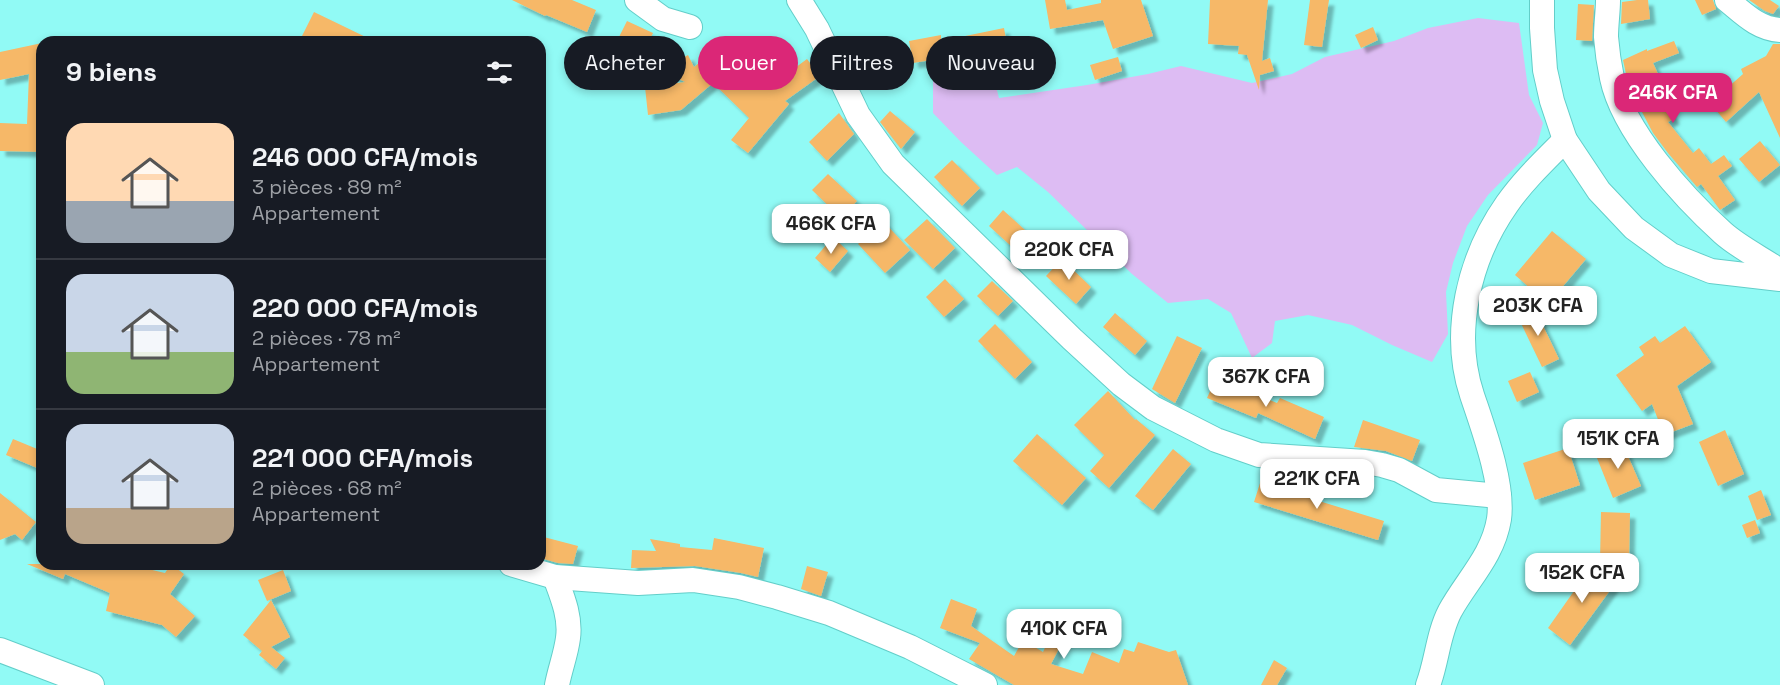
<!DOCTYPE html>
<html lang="fr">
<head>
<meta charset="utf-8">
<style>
  :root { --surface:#171b24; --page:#242831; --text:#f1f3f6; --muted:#9ea1a6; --line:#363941; --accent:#db2777 }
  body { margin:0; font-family:"Space Grotesk",sans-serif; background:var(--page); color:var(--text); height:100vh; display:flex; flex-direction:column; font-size:22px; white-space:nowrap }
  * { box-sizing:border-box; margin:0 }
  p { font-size:20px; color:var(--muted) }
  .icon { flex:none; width:33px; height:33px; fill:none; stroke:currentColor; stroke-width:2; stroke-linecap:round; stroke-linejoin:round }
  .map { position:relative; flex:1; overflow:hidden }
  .sheet { position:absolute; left:36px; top:36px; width:510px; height:534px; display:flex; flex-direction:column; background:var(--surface); border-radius:18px; box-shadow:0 3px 9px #0003 }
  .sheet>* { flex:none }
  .guide { position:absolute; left:564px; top:36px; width:570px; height:54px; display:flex; gap:12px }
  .price { position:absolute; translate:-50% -51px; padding:0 14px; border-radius:12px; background:#fff; color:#222; font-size:20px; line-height:39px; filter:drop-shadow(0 2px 3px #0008) }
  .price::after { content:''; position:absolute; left:50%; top:36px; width:18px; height:14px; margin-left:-9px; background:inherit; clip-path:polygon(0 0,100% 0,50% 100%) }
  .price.active { background:var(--accent); color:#fff }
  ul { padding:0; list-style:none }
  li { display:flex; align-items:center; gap:18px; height:150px; padding:0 30px }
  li+li { border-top:2px solid var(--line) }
  li span { display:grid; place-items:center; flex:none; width:168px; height:120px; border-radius:18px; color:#555 }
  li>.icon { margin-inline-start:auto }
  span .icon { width:72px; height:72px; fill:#fffc; stroke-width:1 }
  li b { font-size:26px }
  h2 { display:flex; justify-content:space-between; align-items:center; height:72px; padding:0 30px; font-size:26px }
  .chip { padding:0 21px; border-radius:27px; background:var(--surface); box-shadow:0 3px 9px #0003; font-size:21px; line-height:54px }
  .chip.active { background:var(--accent); color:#fff }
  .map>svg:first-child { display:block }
  .green { fill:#ddbcf3 }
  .building { fill:#f6b868; filter:url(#shadow) }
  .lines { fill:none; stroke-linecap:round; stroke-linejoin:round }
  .minor-casing { stroke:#63cec9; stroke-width:26 }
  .minor { stroke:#fff; stroke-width:24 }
</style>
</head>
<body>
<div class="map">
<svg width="1780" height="685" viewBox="0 0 1780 685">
  <defs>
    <filter id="shadow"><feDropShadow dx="5.5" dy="5.5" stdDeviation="1.5" flood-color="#0004"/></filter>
  </defs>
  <rect width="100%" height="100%" fill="#91faf5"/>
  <polygon class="green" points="1478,18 1519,23 1529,95 1543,123 1537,145 1488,195 1467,226 1453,263 1446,292 1448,334 1432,362 1392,345 1352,325 1308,315 1275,321 1272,343 1252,358 1231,313 1208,299 1168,303 1132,274 1048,192 1017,167 997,175 961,142 933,113 933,77 993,75 999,98 1087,85 1148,74 1181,66 1252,83 1292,74 1325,57 1394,41 1428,28"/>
  <g class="building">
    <polygon points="512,0 572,0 596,10 587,32 546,15 545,16"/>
    <polygon points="1045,0 1065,0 1067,10 1101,3 1101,0 1141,0 1153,36 1113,49 1103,20 1050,29"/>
    <polygon points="1210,0 1268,0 1262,61 1270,58 1274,71 1260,75 1259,90 1247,55 1238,54 1239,46 1208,44"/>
    <polygon points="1310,0 1329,0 1322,47 1304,45"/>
    <polygon points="1637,0 1648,0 1650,19 1621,24 1622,2"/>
    <polygon points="1695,0 1713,0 1716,9 1702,15"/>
    <polygon points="1749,0 1770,0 1779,6 1773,14 1765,11"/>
    <polygon points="1578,4 1594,5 1592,41 1576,40"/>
    <polygon points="314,12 376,42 299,42"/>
    <polygon points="627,21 653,33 640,60 614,47"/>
    <polygon points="1373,27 1378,40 1361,48 1355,35"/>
    <polygon points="1004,28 1008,50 968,59 969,64 952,67 950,57 913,63 909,41 941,35 941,41"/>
    <polygon points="1674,41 1679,53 1653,63 1664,87 1660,89 1674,119 1668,122 1693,153 1699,148 1711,164 1724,155 1732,166 1718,176 1735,200 1720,210 1701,184 1697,187 1668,153 1653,133 1632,93 1626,74 1623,60 1647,49 1647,51"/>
    <polygon points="42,43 42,152 0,151 0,123 27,124 29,74 0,80 0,52"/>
    <polygon points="724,43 740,62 747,54 776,82 807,59 820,76 785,101 789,104 748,153 731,140 749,118 713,83 681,110 648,115 645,87 685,82 674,77 668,66 688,55 694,67"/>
    <polygon points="1773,44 1780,44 1780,138 1759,92 1726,122 1710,103 1743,74 1741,69 1766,56"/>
    <polygon points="1118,57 1122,71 1095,80 1090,65"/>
    <polygon points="890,111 915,132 901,149 880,122"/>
    <polygon points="839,113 854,134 827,161 809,142"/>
    <polygon points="1760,141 1780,165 1759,182 1739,159"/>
    <polygon points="952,160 980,188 962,206 934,177"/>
    <polygon points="828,174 857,201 841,218 812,190"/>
    <polygon points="1003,210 1035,239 1021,255 989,226"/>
    <polygon points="927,219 955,248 933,269 904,240"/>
    <polygon points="883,221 910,250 885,273 858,244"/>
    <polygon points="1552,231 1586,259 1548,304 1515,275"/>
    <polygon points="833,237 848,251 830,272 815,258"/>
    <polygon points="1062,259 1091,287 1076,304 1046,276"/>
    <polygon points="945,279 964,299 944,317 926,297"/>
    <polygon points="992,281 1013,301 998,316 977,296"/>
    <polygon points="1534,307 1559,359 1542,367 1517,315"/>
    <polygon points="1115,313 1147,341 1135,355 1103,327"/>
    <polygon points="995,324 1032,362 1015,379 978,341"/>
    <polygon points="1685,326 1711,362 1677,386 1693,424 1664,435 1652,404 1642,411 1616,375 1644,355 1639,347 1655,336 1660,343"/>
    <polygon points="1177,336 1202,348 1175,403 1152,389"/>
    <polygon points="1530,372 1539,392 1517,402 1508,381"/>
    <polygon points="1216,378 1277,403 1280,398 1324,417 1315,439 1258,413 1256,418 1207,398"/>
    <polygon points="1108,391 1135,420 1136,419 1155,435 1109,488 1090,471 1104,455 1074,425"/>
    <polygon points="1363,420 1420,440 1412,461 1386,451 1354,447"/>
    <polygon points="1725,430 1744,474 1718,486 1699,442"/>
    <polygon points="1037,434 1086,478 1062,505 1013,461"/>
    <polygon points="13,439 42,451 42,470 6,455"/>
    <polygon points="1622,442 1641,486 1613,498 1595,453"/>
    <polygon points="1568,448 1580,485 1535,500 1523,463"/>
    <polygon points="1173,449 1191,464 1153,510 1135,496"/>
    <polygon points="1261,480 1306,495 1306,497 1384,521 1378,540 1254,502"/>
    <polygon points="1761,490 1771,515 1757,520 1748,496"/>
    <polygon points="0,493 36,522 22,540 15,534 0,540"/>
    <polygon points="1601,512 1630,513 1629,562 1600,561"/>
    <polygon points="1755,520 1760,533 1747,538 1742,525"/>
    <polygon points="540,536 578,546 573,564 558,563 540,558"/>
    <polygon points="714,538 764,548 758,577 741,573 695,566 631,568 632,550 656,551 650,539 680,544 680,547 712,550"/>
    <polygon points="27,564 127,564 165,573 171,564 184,574 170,594 195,616 176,637 162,625 106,611 110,593 65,574 63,579"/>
    <polygon points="1593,564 1617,581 1570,645 1548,628"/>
    <polygon points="807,566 828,572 821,596 801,589"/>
    <polygon points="283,570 291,591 267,601 258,580"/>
    <polygon points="951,599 977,609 971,626 1014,656 1023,640 1043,652 1051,635 1063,641 1051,664 1083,674 1092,652 1119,663 1124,649 1134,652 1138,642 1169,652 1176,650 1188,685 1014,685 969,659 980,643 940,628"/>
    <polygon points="271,600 290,637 271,647 285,658 276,669 259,655 262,651 243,635"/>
    <polygon points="1274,660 1287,668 1277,685 1261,685"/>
  </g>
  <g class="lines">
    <g class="minor-casing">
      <g id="minor">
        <polyline points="637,0 663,19 690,27"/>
        <polyline points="799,0 817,29 858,115 893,164 1072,339 1121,384 1153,408 1216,440 1259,455 1365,462 1382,465 1399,470 1436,490 1499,496"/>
        <polyline points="1542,0 1542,28 1545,70 1552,101 1565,140 1599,191 1634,228 1671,255 1711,271 1780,279"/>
        <path d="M 1608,0 C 1608,12 1606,24 1606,37 C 1607,50 1609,64 1612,78 C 1623,131 1683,197 1723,233 C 1740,248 1761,258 1780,271"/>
        <path d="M 1727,0 C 1743,13 1758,29 1780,30"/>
        <polyline points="511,564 555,577 638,583 693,580 739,587 777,597 829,613 910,647 985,685"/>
        <path d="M 555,577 C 562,596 571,617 568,638 C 566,654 560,669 557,685"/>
        <polyline points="0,650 92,685"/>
        <path d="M 1428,685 C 1437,661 1438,634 1450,611 C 1467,580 1493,556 1499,519 C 1504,484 1483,428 1472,395 C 1451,332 1469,258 1507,204 C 1523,181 1544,161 1565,140"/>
      </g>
    </g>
    <use href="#minor" class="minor"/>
  </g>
</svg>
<b class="price active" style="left:1673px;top:124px">246K CFA</b>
<b class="price" style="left:831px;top:255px">466K CFA</b>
<b class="price" style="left:1069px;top:281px">220K CFA</b>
<b class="price" style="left:1538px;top:337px">203K CFA</b>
<b class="price" style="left:1266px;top:408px">367K CFA</b>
<b class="price" style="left:1618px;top:470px">151K CFA</b>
<b class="price" style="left:1317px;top:510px">221K CFA</b>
<b class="price" style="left:1582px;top:604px">152K CFA</b>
<b class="price" style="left:1064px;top:660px">410K CFA</b>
<div class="guide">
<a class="chip">Acheter</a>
<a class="chip active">Louer</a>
<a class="chip">Filtres</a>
<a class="chip">Nouveau</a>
</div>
<section class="sheet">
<h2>9 biens<svg class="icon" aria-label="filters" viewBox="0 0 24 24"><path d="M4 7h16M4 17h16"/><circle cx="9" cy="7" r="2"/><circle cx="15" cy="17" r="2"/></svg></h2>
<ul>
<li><span style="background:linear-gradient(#ffd9b3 65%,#9aa5b1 0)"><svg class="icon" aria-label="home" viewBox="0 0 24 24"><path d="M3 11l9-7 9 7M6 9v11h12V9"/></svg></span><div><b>246 000 CFA/mois</b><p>3 pièces · 89 m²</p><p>Appartement</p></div></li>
<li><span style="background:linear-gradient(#c9d6e8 65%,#8fb573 0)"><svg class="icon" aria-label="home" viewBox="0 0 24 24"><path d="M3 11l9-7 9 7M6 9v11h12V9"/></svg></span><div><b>220 000 CFA/mois</b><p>2 pièces · 78 m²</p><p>Appartement</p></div></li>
<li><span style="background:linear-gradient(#c9d6e8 70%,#b9a48a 0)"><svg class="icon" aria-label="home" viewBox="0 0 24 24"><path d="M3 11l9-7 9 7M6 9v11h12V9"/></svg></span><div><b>221 000 CFA/mois</b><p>2 pièces · 68 m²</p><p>Appartement</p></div></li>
</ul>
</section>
</div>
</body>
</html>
